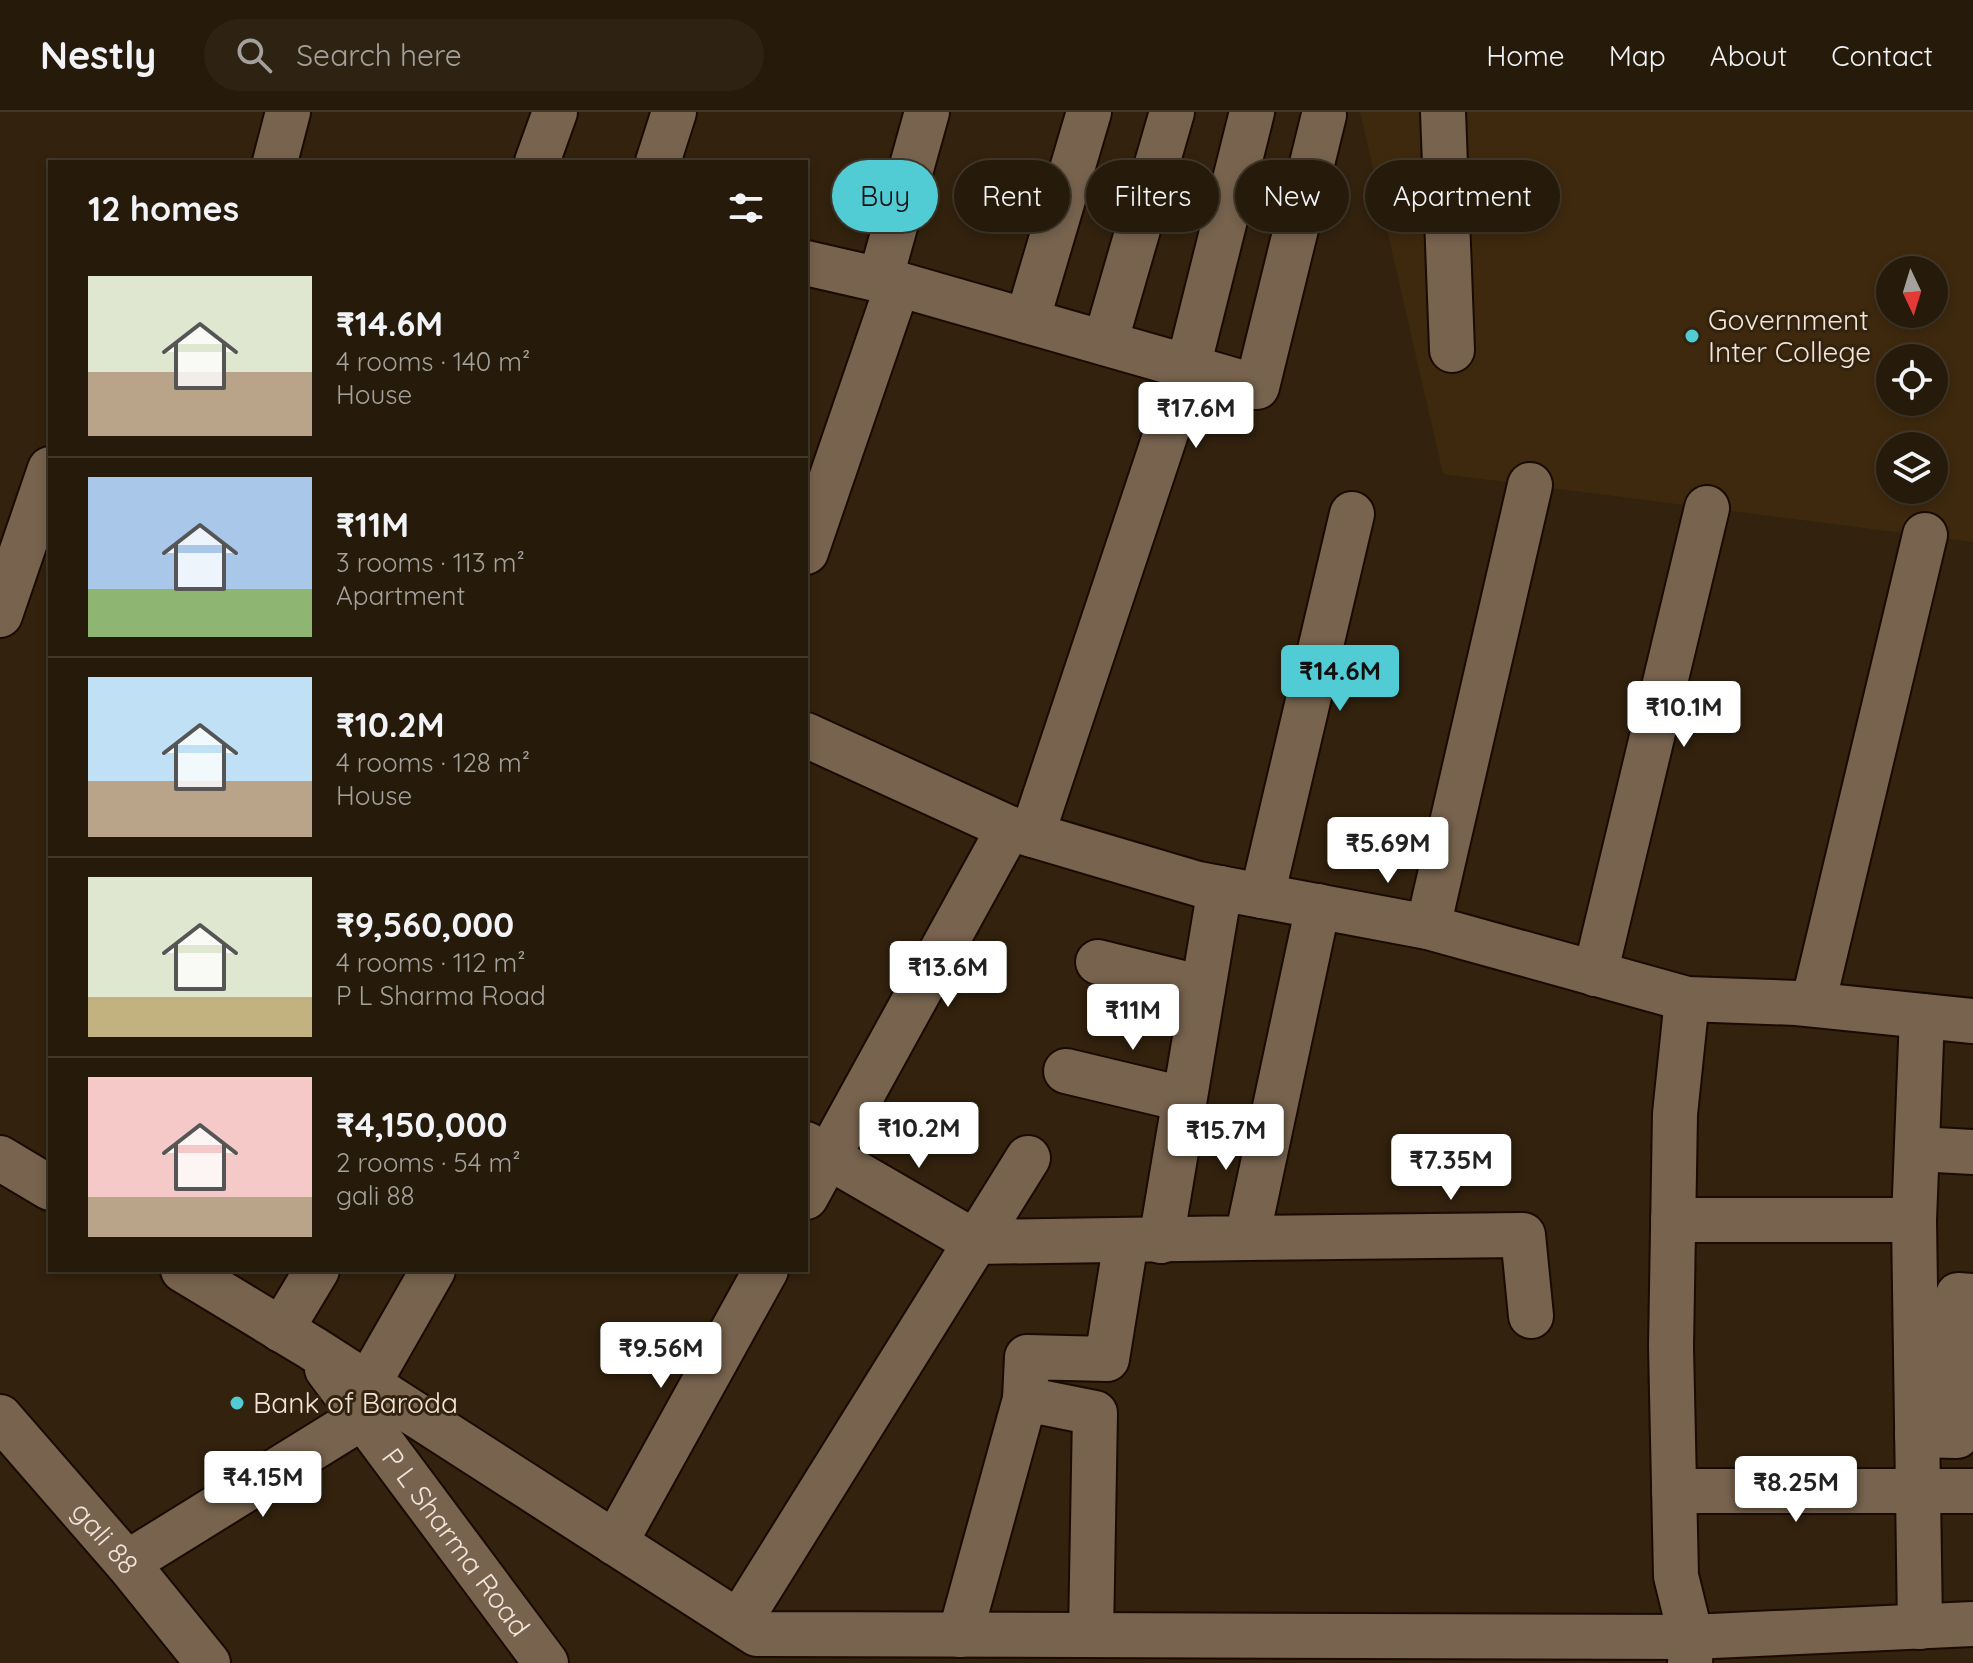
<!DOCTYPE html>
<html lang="en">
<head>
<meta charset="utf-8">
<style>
  :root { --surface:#261a0a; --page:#2e2313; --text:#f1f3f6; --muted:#a4a19c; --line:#42382b; --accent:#51ccd4 }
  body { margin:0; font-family:Quicksand,sans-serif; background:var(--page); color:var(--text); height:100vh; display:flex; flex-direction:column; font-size:30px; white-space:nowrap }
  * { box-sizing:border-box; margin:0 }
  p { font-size:26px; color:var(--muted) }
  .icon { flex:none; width:44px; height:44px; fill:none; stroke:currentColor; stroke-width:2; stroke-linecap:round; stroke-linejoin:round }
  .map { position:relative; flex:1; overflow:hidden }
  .drawer { position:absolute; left:48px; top:48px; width:760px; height:1112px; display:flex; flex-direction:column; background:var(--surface); border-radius:0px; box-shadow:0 4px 12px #0003,0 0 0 2px var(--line) }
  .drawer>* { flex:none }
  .hud { position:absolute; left:832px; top:48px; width:760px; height:72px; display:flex; gap:16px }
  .needle { width:52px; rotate:176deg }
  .fabs { position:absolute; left:1876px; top:144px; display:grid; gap:16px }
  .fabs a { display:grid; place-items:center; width:72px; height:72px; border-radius:50%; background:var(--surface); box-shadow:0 4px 12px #0003,0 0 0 2px var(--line); font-size:40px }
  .price { position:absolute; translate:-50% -68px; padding:0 18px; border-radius:8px; background:#fff; color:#222; font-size:26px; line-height:52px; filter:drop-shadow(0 2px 4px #0008) }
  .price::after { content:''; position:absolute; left:50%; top:48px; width:24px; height:18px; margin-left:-12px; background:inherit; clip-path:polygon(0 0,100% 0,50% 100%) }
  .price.selected { background:var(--accent); color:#111 }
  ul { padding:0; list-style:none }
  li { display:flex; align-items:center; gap:24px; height:200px; padding:0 40px }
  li+li { border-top:2px solid var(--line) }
  li span { display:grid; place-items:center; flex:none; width:224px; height:160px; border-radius:0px; color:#555 }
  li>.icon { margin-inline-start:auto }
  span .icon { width:96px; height:96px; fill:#fffc; stroke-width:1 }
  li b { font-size:34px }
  h2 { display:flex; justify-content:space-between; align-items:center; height:96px; padding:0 40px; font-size:34px }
  .chip { padding:0 28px; border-radius:36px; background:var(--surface); box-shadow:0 4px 12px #0003,0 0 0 2px var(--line); font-size:28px; line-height:72px }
  .chip.selected { background:var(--accent); color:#111 }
  header { display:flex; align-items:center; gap:48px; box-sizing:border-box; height:112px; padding:0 40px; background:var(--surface); border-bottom:2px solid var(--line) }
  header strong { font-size:38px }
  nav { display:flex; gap:44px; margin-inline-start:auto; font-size:28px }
  .search { width:560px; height:72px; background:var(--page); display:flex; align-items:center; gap:20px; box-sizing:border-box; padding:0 28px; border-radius:44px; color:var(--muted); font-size:30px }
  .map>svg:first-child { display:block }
  .built { fill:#3e290e; fill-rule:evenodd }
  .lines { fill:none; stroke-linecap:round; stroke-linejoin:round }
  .minor-casing { stroke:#190b00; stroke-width:48 }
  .minor { stroke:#77634e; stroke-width:44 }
  .poi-dot { fill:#51ccd4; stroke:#32220e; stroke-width:3 }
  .labels { text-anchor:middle; stroke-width:6; stroke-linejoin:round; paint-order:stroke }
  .poi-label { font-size:28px; fill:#f1e5d9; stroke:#32220e; text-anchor:start }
  .street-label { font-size:28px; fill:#f1e5d9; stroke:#32220e }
</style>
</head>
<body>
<header>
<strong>Nestly</strong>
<div class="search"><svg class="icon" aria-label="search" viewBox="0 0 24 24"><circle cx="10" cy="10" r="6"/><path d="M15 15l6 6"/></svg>Search here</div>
<nav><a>Home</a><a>Map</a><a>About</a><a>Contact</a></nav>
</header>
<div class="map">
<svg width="1973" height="1551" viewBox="0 0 1973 1551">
  <rect width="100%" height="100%" fill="#32220e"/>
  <path class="built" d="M 1360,0 L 1973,0 L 1973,430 L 1443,362 ZM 1890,158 L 1934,158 L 1934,202 L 1890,202 ZM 1890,246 L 1934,246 L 1934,290 L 1890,290 ZM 1890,334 L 1934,334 L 1934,378 L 1890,378 Z"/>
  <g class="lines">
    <g class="minor-casing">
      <g id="minor">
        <polyline points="1443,0 1452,238"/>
        <polyline points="275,50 288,0"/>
        <polyline points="537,50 555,0"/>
        <polyline points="658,50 674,0"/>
        <polyline points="806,151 898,172 882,161 927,0"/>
        <polyline points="1027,209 1089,0"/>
        <polyline points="1105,231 1172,0"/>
        <polyline points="806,440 898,172 1188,255 1252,0"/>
        <polyline points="0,503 50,357"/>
        <polyline points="806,623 1009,716 1198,772 1428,815 1687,887 1797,891 1973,909"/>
        <polyline points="1032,723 1188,255 1257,275 1324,3"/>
        <polyline points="1262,784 1352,402"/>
        <polyline points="1428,815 1530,373"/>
        <polyline points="1098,850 1203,876"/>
        <polyline points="1595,862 1707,396"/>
        <polyline points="1687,887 1675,1002 1671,1235 1676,1464 1691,1525 1690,1551"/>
        <polyline points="1813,892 1925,423"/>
        <polyline points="1066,959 1183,987"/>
        <polyline points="806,1032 975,1130 1247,1126 1318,794"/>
        <polyline points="1917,1037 1973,1040"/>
        <polyline points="0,1046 50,1076"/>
        <polyline points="806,1085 1009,716"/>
        <polyline points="1673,1108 1914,1108 1922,904"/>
        <polyline points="1914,1108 1920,1515"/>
        <polyline points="1247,1126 1523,1123 1531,1204"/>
        <polyline points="1161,1129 1220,776"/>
        <polyline points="183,1158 312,1236 757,1522 1691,1525 1973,1512"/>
        <polyline points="281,1218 317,1158"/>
        <path id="s1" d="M 327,1257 L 546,1551"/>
        <polyline points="368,1272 433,1158"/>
        <polyline points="1025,1287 1027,1245 1107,1247 1126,1129"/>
        <path id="s2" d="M 0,1305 L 127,1451 L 208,1551"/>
        <polyline points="1917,1323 1957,1324 1958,1183 1973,1184"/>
        <polyline points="1674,1379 1973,1379"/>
        <polyline points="615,1431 766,1158"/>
        <polyline points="127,1451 363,1305"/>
        <polyline points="739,1510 1028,1046"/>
        <polyline points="960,1523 1025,1287 1095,1301 1091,1523"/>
      </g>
    </g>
    <use href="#minor" class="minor"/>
  </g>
  <g class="poi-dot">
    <circle cx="1692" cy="224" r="8"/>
    <circle cx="237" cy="1291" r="8"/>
  </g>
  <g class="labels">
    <g class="poi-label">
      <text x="1708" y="218">Government<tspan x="1708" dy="32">Inter College</tspan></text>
      <text x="253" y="1301">Bank of Baroda</text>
    </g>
    <g class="street-label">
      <text dy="10" stroke="none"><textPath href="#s2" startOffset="160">gali 88</textPath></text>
      <text dy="10" stroke="none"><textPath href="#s1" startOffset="216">P L Sharma Road</textPath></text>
    </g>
  </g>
</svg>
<div class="fabs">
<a><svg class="needle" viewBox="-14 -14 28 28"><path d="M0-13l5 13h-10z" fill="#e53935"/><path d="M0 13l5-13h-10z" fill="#a4a19c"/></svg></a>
<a><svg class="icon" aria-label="locate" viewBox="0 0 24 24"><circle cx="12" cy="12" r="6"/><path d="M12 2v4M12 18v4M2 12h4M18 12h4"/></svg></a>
<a><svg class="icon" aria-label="layers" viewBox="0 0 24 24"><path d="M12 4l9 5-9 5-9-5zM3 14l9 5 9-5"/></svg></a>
</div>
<b class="price" style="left:1196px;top:338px">₹17.6M</b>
<b class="price selected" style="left:1340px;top:601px">₹14.6M</b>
<b class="price" style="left:1684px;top:637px">₹10.1M</b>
<b class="price" style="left:1388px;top:773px">₹5.69M</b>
<b class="price" style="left:948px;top:897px">₹13.6M</b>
<b class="price" style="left:1133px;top:940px">₹11M</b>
<b class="price" style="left:919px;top:1058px">₹10.2M</b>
<b class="price" style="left:1226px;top:1060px">₹15.7M</b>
<b class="price" style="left:1451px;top:1090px">₹7.35M</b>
<b class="price" style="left:661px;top:1278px">₹9.56M</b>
<b class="price" style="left:263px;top:1407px">₹4.15M</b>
<b class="price" style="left:1796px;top:1412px">₹8.25M</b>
<div class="hud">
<a class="chip selected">Buy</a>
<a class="chip">Rent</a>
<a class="chip">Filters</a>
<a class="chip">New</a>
<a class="chip">Apartment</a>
</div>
<section class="drawer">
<h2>12 homes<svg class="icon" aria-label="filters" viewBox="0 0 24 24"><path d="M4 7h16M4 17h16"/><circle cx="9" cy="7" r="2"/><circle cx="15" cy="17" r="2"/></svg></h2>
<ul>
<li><span style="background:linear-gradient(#dfe7d0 60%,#b9a48a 0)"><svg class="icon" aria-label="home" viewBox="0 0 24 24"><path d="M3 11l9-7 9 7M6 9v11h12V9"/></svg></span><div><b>₹14.6M</b><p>4 rooms · 140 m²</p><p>House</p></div></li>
<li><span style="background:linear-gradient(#a9c7e8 70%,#8fb573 0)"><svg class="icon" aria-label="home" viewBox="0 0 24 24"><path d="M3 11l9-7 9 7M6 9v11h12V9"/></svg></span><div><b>₹11M</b><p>3 rooms · 113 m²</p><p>Apartment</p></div></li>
<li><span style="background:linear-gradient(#bfe0f5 65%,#b9a48a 0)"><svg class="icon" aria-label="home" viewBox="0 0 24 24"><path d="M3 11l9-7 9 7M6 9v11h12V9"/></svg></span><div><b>₹10.2M</b><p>4 rooms · 128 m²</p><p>House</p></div></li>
<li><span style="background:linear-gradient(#dfe7d0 75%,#c2b280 0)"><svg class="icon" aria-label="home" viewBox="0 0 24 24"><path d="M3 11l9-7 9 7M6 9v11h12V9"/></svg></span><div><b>₹9,560,000</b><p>4 rooms · 112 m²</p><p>P L Sharma Road</p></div></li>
<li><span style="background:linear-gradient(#f6c9c9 75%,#b9a48a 0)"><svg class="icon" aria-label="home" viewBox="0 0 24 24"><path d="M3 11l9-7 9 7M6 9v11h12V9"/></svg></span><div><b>₹4,150,000</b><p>2 rooms · 54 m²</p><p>gali 88</p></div></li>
</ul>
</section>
</div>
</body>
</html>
